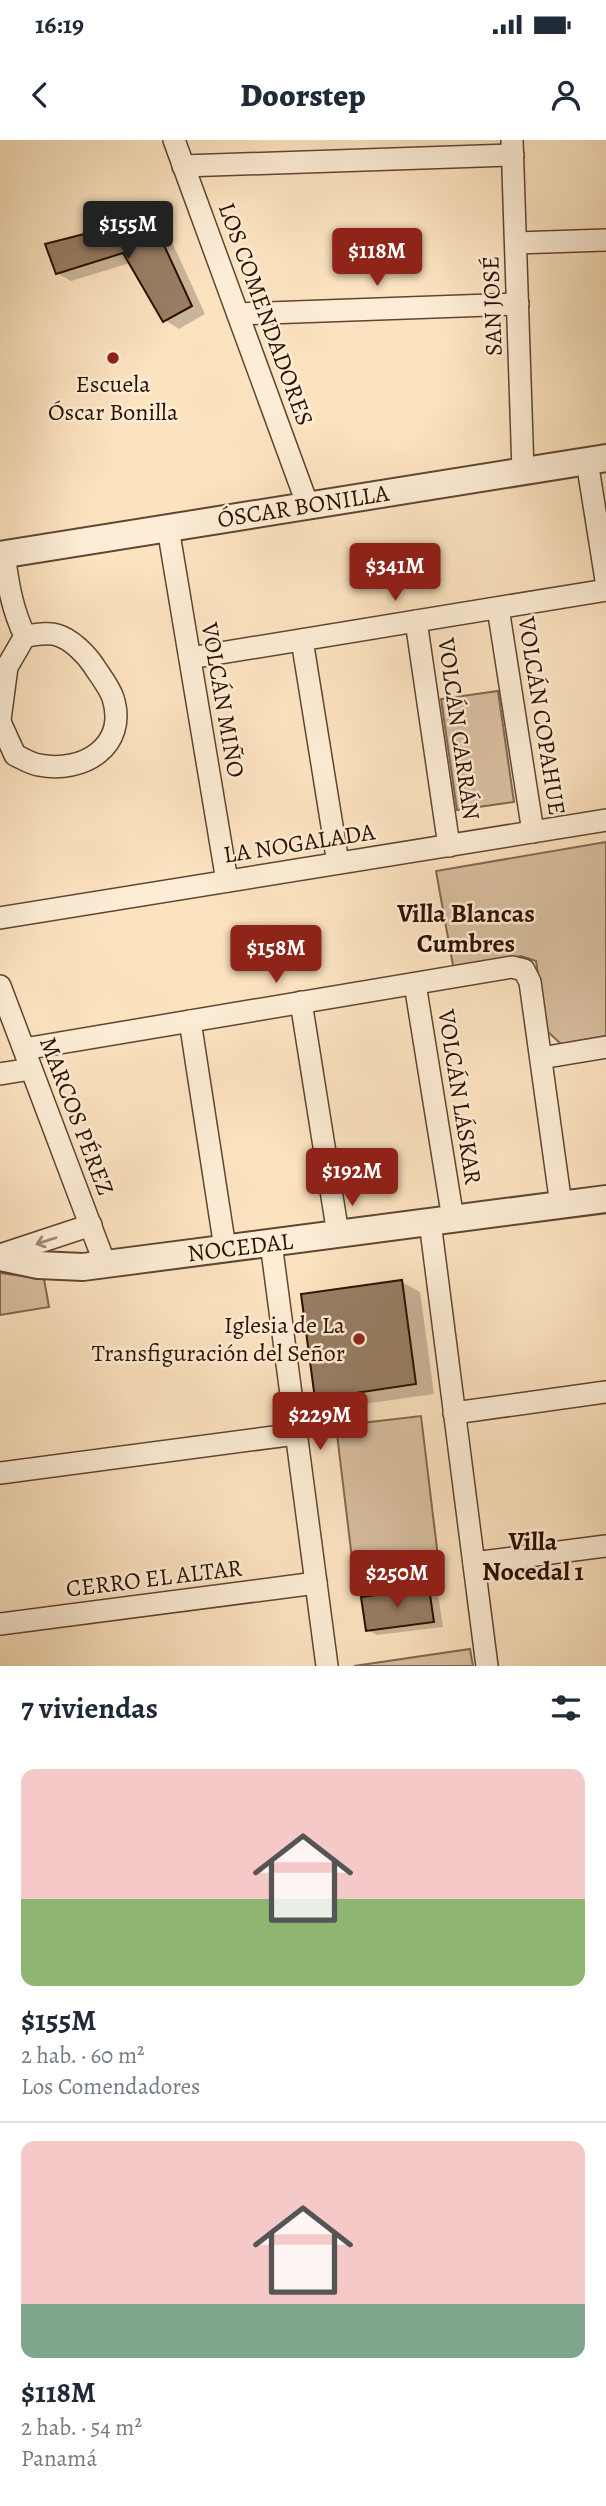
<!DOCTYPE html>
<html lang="es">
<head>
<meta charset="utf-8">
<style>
  :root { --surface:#fff; --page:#f2f2f3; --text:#1f2937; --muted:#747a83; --line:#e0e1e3; --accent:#8f2418 }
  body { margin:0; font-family:Alegreya,serif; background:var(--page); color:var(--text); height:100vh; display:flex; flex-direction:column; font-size:26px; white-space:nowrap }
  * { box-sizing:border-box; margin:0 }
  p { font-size:23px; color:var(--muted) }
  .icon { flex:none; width:38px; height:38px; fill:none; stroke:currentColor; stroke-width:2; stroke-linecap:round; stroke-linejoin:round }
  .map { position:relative; height:1526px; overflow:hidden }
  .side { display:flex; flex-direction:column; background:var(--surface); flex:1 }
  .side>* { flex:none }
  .price { position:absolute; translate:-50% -60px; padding:0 16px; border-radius:7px; background:var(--accent); color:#fff; font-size:23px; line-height:46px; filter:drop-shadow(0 2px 4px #0008) }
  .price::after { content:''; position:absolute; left:50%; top:42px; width:21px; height:16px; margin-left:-10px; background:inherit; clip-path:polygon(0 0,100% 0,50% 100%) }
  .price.active { background:#222; color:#fff }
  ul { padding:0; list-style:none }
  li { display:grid; align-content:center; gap:14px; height:371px; padding:0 21px }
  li+li { border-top:2px solid var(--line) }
  li span { display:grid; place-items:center; height:217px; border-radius:14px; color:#555 }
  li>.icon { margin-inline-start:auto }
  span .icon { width:126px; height:126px; fill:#fffc; stroke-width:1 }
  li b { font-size:30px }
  h2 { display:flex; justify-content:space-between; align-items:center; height:84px; padding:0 21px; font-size:30px }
  .status { display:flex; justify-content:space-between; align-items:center; height:49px; padding:0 35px; background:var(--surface); direction:ltr }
  .status svg { height:19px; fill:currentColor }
  header { display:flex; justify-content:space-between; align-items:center; height:91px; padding:0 21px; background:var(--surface); font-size:32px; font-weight:800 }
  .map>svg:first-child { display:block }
  .green { fill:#d9bfa0; stroke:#826850; stroke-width:2 }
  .shadow { fill:#0003 }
  .building { fill:#987e64; stroke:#2c1001; stroke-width:2 }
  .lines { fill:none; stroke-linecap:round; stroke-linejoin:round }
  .minor-casing { stroke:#604531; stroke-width:24 }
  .tertiary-casing { stroke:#604531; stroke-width:30 }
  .minor { stroke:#fdedd6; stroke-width:21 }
  .tertiary { stroke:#fdedd6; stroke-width:26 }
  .oneway { stroke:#9f8a76 }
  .poi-dot { fill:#8f2418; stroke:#fdedd6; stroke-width:2.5 }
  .labels { text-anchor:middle; stroke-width:5; stroke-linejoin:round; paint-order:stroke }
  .street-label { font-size:24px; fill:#2c1001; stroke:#fdedd6 }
  .poi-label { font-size:24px; fill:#2c1001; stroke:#fdedd6 }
  .neighbourhood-label { font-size:26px; font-weight:bold; fill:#2c1001; stroke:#fdedd6 }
</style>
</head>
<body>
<div class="status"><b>16:19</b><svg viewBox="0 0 49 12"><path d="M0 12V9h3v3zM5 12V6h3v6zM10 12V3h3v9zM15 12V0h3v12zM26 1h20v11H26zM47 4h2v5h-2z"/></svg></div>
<header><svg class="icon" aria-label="back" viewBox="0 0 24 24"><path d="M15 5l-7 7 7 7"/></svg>Doorstep<svg class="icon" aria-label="person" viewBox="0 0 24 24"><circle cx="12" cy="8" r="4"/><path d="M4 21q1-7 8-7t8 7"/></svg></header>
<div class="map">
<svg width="606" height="1526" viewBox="0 0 606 1526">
  <rect width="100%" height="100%" fill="#fce3c0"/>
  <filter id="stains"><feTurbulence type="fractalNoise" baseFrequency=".00286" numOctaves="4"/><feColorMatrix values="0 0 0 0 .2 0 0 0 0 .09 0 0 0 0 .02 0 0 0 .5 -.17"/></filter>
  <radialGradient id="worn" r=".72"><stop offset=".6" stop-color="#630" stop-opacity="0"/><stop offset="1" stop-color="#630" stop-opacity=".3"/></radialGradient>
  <g class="green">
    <polygon points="498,551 514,662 457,670 441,559"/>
    <polygon points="606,702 606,896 561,904 547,891 536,821 521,816 454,831 436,731"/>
    <polygon points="0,1133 44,1139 49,1167 0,1175"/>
    <polygon points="421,1276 438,1417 353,1427 336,1286"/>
    <polygon points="470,1509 473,1526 354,1526"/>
  </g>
  <g class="shadow">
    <polygon points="151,79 165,87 205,174 179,189 165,180 130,123 71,141 57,133"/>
    <polygon points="402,1142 420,1152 434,1254 335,1268 317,1257"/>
    <polygon points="429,1449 438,1455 443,1487 377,1495 367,1490"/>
  </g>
  <g class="building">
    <polygon points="151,77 192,166 163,182 123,113 56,134 45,104"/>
    <polygon points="402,1140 416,1244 315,1259 301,1154"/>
    <polygon points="429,1448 434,1482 366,1491 361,1457"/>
  </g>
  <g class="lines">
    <g class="minor-casing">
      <g id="minor">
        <polyline points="174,0 308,366"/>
        <polyline points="512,0 523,331"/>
        <polyline points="183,26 513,15"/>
        <polyline points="516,103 606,100"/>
        <polyline points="238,174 518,164"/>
        <polyline points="587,321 606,440"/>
        <polyline points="168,388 227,741"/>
        <path d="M 4,414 C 8,444 12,469 25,496"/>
        <polyline points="498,468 533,692"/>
        <polyline points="416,481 449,706"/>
        <polyline points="302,500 338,723"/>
        <polyline points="190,518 606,450"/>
        <polyline points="0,580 7,527 25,496"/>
        <path d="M 0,582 L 15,615 C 22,618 31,624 39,625 C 83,634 128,606 113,558 C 109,546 100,536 94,526 C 86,514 71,499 57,495 C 49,492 34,495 25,496"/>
        <polyline points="0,778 606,680"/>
        <polyline points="415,844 453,1079"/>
        <polyline points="0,846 105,1124"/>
        <polyline points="301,862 338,1094"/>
        <polyline points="190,881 225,1108"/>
        <polyline points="24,909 512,827 524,830 530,842 561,1065"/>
        <polyline points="541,918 606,907"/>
        <polyline points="0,934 31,929"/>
        <polyline points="430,1082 487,1526"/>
        <polyline points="271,1103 327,1526"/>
        <polyline points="0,1115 91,1085"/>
        <polyline points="454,1273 606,1252"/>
        <polyline points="0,1333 296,1294"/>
        <polyline points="474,1423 606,1406"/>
        <polyline points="0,1484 316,1443"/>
      </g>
    </g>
    <g class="tertiary-casing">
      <g id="tertiary">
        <polyline points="0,415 606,318"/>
        <polyline points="0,1117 38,1125 83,1127 606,1059"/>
      </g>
    </g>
    <use href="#minor" class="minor"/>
    <use href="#tertiary" class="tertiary"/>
  </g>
  <defs><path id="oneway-shaft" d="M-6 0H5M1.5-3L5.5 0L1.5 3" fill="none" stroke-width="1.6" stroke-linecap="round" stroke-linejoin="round" transform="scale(1.75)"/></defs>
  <use class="oneway" href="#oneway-shaft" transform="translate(46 1101) rotate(162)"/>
  <g class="poi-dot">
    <circle cx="113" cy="218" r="7"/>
    <circle cx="359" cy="1199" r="7"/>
  </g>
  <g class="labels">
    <g class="street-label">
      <text transform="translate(492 166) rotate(-92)" y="8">SAN JOSÉ</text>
      <text transform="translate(266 174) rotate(70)" y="8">LOS COMENDADORES</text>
      <text transform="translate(303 366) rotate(-9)" y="8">ÓSCAR BONILLA</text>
      <text transform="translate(223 560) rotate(80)" y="8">VOLCÁN MIÑO</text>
      <text transform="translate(542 576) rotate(81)" y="8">VOLCÁN COPAHUE</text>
      <text transform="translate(459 589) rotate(82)" y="8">VOLCÁN CARRÁN</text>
      <text transform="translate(299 703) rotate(-9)" y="8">LA NOGALADA</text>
      <text transform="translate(460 957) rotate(81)" y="8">VOLCÁN LÁSKAR</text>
      <text transform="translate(77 976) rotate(69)" y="8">MARCOS PÉREZ</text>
      <text transform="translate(240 1107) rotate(-7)" y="8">NOCEDAL</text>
      <text transform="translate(154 1438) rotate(-7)" y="8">CERRO EL ALTAR</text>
    </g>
    <g class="poi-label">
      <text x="113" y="252">Escuela<tspan x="113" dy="28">Óscar Bonilla</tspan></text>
      <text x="345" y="1193" text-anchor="end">Iglesia de La<tspan x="345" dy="28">Transfiguración del Señor</tspan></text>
    </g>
    <g class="neighbourhood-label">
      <text x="466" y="782">Villa Blancas<tspan x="466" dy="30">Cumbres</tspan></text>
      <text x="533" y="1410">Villa<tspan x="533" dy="30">Nocedal 1</tspan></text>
    </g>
  </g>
  <rect width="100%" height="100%" filter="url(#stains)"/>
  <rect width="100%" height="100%" fill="url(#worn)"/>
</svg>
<b class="price active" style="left:128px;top:121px">$155M</b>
<b class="price" style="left:377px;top:148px">$118M</b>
<b class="price" style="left:395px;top:463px">$341M</b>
<b class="price" style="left:276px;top:845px">$158M</b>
<b class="price" style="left:352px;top:1068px">$192M</b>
<b class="price" style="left:320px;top:1312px">$229M</b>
<b class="price" style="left:397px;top:1470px">$250M</b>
</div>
<section class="side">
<h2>7 viviendas<svg class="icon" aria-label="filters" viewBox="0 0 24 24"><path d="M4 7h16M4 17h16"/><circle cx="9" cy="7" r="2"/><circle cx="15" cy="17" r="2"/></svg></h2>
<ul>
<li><span style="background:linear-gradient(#f6c9c9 60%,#8fb573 0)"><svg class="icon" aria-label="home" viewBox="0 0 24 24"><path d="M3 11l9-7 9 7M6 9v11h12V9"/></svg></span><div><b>$155M</b><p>2 hab. · 60 m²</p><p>Los Comendadores</p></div></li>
<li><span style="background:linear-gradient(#f6c9c9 75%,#7fa58c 0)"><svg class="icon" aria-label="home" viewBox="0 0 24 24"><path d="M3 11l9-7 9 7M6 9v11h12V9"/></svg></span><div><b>$118M</b><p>2 hab. · 54 m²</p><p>Panamá</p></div></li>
</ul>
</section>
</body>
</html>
